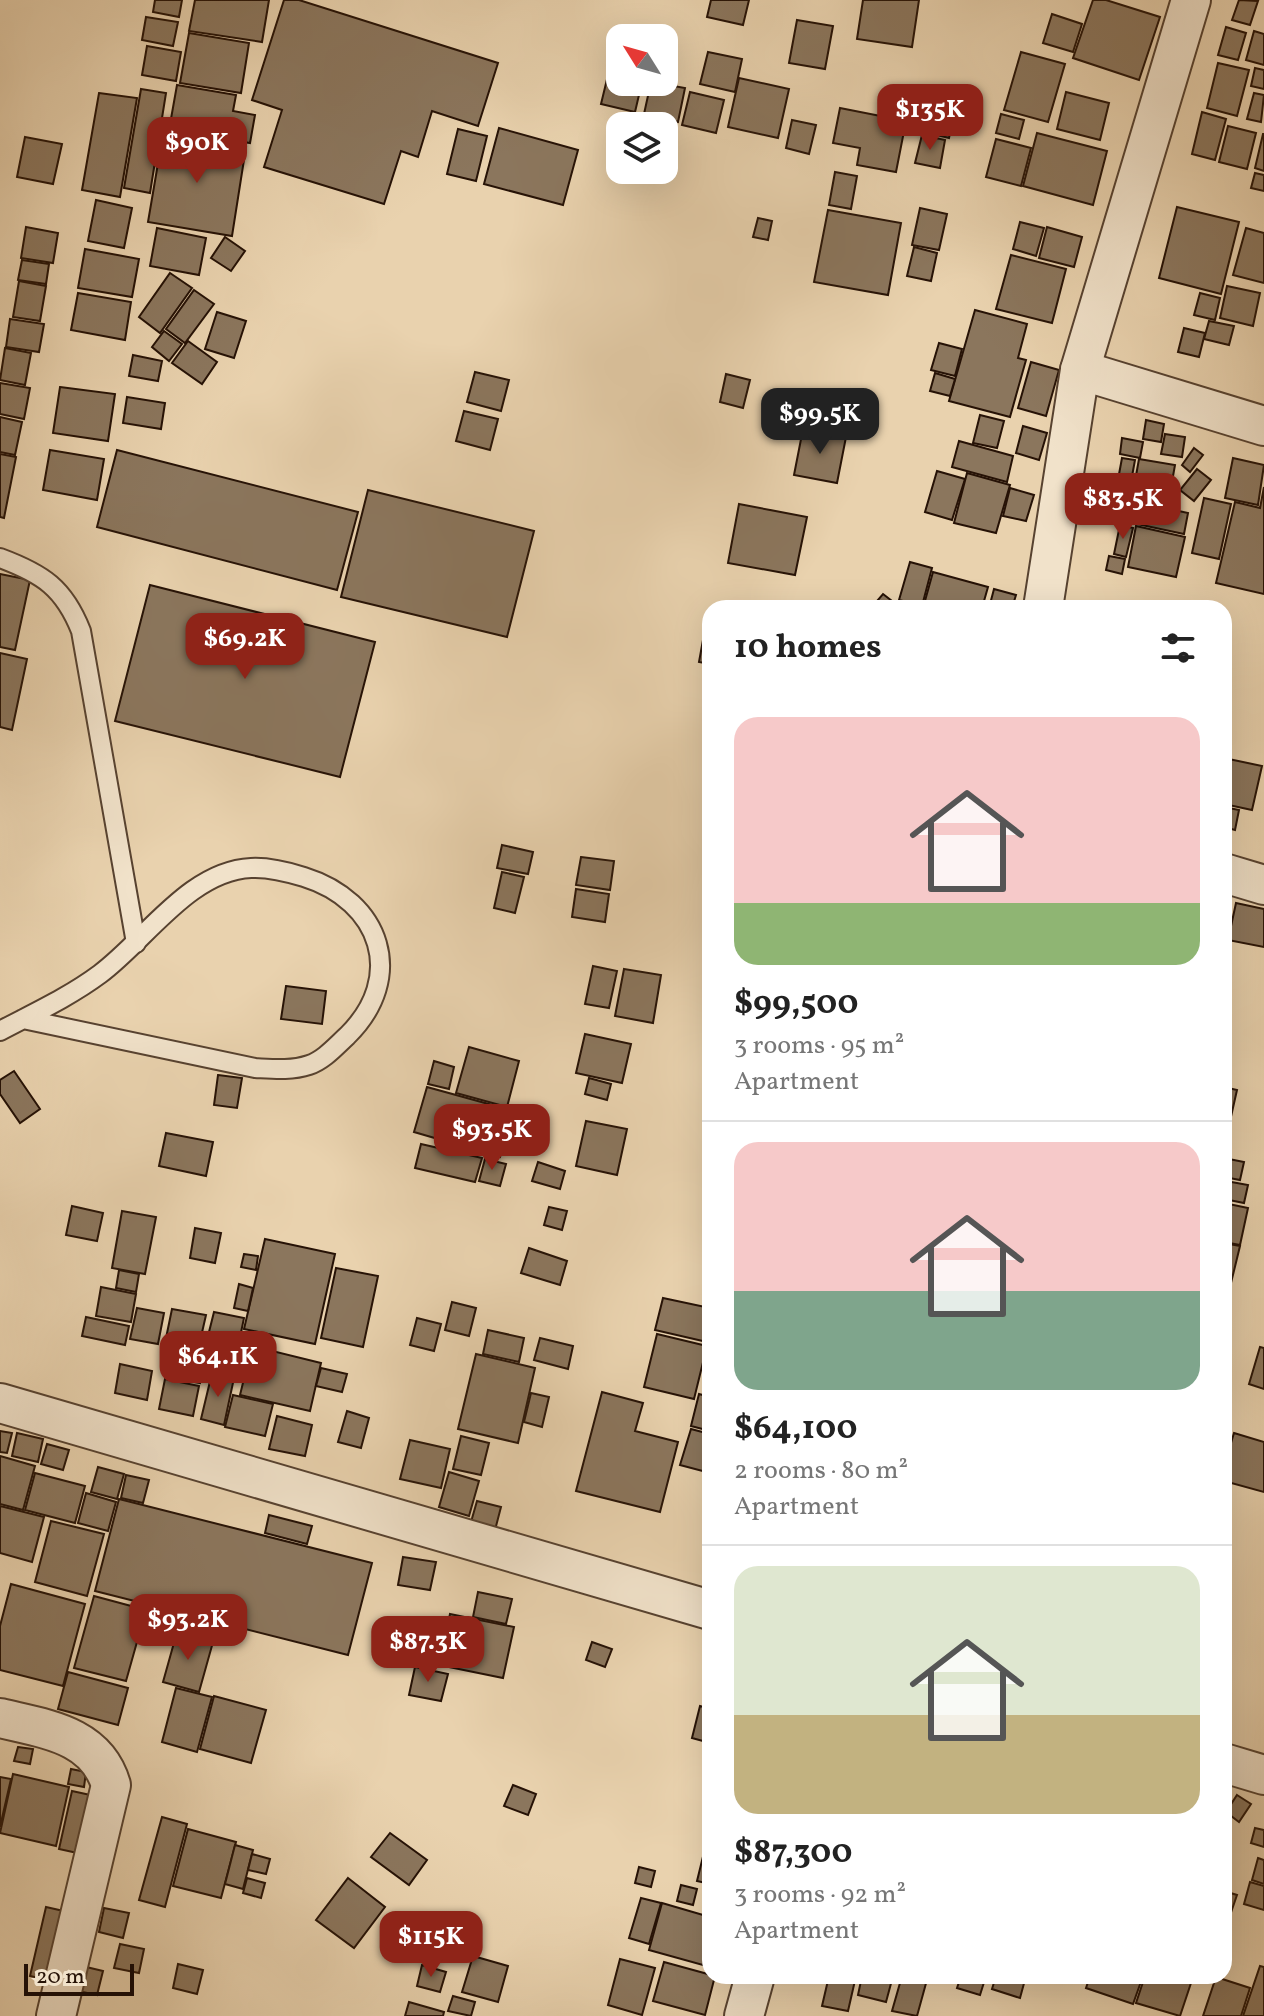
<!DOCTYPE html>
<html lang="en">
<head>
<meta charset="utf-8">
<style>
  :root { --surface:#fff; --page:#f2f2f2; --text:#222; --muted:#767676; --line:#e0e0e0; --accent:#8f2418 }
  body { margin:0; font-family:Vollkorn,serif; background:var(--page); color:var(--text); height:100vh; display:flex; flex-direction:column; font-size:30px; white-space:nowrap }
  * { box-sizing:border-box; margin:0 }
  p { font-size:26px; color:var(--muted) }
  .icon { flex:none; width:44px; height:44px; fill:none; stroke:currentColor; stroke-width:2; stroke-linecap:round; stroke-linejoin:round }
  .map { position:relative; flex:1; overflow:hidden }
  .sheet { position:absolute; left:702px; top:600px; width:530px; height:1384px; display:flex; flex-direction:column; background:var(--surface); border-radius:24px; box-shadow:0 8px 32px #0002 }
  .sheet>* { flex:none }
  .needle { width:52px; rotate:307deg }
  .tools { position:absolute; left:606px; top:24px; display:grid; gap:16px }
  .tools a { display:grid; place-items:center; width:72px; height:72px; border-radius:16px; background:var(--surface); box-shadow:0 8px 32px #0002; font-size:40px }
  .scale { position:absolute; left:24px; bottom:20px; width:110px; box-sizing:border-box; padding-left:8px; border:4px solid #261206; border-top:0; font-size:22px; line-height:28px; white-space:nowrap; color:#261206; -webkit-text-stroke:6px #f1e2ca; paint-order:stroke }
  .price { position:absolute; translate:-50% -68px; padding:0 18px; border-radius:16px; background:var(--accent); color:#fff; font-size:26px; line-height:52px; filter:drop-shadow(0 2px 4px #0008) }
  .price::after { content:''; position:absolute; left:50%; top:48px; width:24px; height:18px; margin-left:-12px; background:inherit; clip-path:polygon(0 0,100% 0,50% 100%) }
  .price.current { background:#222; color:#fff }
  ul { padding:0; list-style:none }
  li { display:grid; align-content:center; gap:16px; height:424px; padding:0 32px }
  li+li { border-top:2px solid var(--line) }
  li span { display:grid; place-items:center; height:248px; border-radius:24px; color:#555 }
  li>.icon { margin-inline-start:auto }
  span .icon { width:144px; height:144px; fill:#fffc; stroke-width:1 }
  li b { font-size:34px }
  h2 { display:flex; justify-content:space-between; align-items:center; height:96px; padding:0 32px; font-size:34px }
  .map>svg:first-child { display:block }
  .building { fill:#8b765d; stroke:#261206; stroke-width:2 }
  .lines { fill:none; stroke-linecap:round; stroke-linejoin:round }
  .service-casing { stroke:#574230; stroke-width:22 }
  .minor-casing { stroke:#574230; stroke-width:42 }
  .service { stroke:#f1e2ca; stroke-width:18 }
  .minor { stroke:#f1e2ca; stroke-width:38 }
</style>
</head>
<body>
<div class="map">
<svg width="1264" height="2016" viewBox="0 0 1264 2016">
  <rect width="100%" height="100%" fill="#e9d2ae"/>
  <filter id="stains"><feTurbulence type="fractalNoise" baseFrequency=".0025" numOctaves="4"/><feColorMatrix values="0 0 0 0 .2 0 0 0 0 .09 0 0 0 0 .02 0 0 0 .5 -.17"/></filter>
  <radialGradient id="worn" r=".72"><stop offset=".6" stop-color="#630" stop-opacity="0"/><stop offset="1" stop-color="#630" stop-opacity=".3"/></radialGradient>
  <g class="building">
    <polygon points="155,0 182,0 179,17 153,12"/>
    <polygon points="195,0 269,0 262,42 189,31"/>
    <polygon points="284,0 299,0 498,63 478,126 432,111 418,157 401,151 384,204 264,167 282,110 252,100"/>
    <polygon points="711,0 749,0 743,25 707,17"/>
    <polygon points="863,0 919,0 912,47 857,39"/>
    <polygon points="1093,0 1106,0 1160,17 1139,80 1073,58"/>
    <polygon points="1239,0 1258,1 1250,25 1232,20"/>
    <polygon points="1052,14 1082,24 1073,52 1043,43"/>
    <polygon points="146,17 178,22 173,46 142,40"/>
    <polygon points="797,20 833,26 825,69 789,63"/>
    <polygon points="1226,27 1246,33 1238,60 1218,55"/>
    <polygon points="1254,31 1264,34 1264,65 1246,60"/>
    <polygon points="189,33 249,43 241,93 180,83"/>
    <polygon points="147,46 181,52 176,81 142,75"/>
    <polygon points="708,52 742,59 735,92 700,84"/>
    <polygon points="1021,52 1065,64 1048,122 1004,110"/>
    <polygon points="1218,63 1249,70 1237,116 1207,108"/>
    <polygon points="1255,68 1264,70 1264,89 1251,86"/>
    <polygon points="609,71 620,73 620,82 642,82 635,112 601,104"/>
    <polygon points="739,78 789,89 778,138 728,127"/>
    <polygon points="651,82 685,88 678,122 644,114"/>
    <polygon points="177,85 236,95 233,111 255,115 250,143 169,130"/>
    <polygon points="141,89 166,93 150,193 124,188"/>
    <polygon points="690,92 724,100 716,133 682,125"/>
    <polygon points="1066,92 1109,103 1100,140 1057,129"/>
    <polygon points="99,93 137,98 120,197 82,190"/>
    <polygon points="1254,93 1264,95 1261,122 1247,119"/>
    <polygon points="931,105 955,110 949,138 925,132"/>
    <polygon points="840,108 906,121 896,172 857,165 860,148 833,143"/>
    <polygon points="1202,112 1226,119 1215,160 1192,154"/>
    <polygon points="1001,114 1024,120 1019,139 996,133"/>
    <polygon points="792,120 816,125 809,154 786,148"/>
    <polygon points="1228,126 1256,133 1247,169 1219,162"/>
    <polygon points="499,128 578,150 563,205 484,184"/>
    <polygon points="458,129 487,136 476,181 447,174"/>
    <polygon points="1037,133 1107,151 1093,205 1023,186"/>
    <polygon points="163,134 246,147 232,236 148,222"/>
    <polygon points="1263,134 1264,134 1264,171 1255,168"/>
    <polygon points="922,135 945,140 940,168 915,163"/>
    <polygon points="25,137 62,144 53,184 17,177"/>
    <polygon points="996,139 1031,148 1021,186 986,177"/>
    <polygon points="835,172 857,176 851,209 829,205"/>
    <polygon points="1255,173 1264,175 1264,191 1251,188"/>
    <polygon points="96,200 132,208 124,248 88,241"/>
    <polygon points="1177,207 1239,222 1221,294 1159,278"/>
    <polygon points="920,208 947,214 939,250 912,245"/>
    <polygon points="828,210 901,223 888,295 814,282"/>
    <polygon points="758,218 772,221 768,240 753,237"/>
    <polygon points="1020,222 1044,228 1036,256 1013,249"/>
    <polygon points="26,227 58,233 53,263 21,258"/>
    <polygon points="1047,227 1082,237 1074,267 1039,258"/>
    <polygon points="157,228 206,238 199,275 150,266"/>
    <polygon points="1246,228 1264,233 1264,283 1233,275"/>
    <polygon points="225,237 245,251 231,271 211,258"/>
    <polygon points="914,247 937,253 931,281 907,276"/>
    <polygon points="85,249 139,259 132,297 78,288"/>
    <polygon points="1011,255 1066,269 1052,323 996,309"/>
    <polygon points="22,260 49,264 46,284 18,280"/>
    <polygon points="170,273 192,288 160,333 139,317"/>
    <polygon points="19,281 46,286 40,321 13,317"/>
    <polygon points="1227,286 1260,293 1253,326 1220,318"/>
    <polygon points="194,290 214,304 185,343 166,329"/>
    <polygon points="78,293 131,302 125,340 71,330"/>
    <polygon points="1200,293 1220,298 1215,320 1194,315"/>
    <polygon points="975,310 1027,324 1018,358 1026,360 1010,417 949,401"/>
    <polygon points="217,312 246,321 234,358 205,349"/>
    <polygon points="10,319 44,324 39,352 6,347"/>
    <polygon points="1209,321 1234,326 1229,345 1204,339"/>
    <polygon points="1184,328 1205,333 1199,357 1178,352"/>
    <polygon points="164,331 182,344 169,361 152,347"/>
    <polygon points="188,341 217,362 202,384 172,363"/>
    <polygon points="939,343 962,349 955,376 931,370"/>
    <polygon points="5,348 31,353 25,385 0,380"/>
    <polygon points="133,355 162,361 158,381 129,376"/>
    <polygon points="1031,362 1059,370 1046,416 1018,408"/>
    <polygon points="475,372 509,380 501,411 467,402"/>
    <polygon points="935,373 955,379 950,396 930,391"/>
    <polygon points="726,374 750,380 743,408 720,402"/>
    <polygon points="0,383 30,388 24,419 0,414"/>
    <polygon points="60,387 115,394 108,441 53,433"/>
    <polygon points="127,397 165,403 161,429 123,423"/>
    <polygon points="464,411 498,419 490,450 456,441"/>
    <polygon points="980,415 1004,421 997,448 973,443"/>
    <polygon points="0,417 22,422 15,455 0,452"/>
    <polygon points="1146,420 1164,424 1161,442 1143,439"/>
    <polygon points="1023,426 1047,433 1039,460 1016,453"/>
    <polygon points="803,429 846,437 837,483 794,475"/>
    <polygon points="1165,434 1185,437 1182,457 1161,454"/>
    <polygon points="1122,438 1143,442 1140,458 1120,454"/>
    <polygon points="959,441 1013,456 1007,482 952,467"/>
    <polygon points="1194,448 1203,455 1190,472 1182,465"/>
    <polygon points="50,450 104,459 97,500 43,490"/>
    <polygon points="117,450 358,512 337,590 97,527"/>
    <polygon points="0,454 16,457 4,518 0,517"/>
    <polygon points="1122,458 1135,460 1128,498 1115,496"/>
    <polygon points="1233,458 1264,465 1258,505 1225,498"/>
    <polygon points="1139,459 1175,465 1168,504 1132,498"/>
    <polygon points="1197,469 1211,480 1194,501 1180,490"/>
    <polygon points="937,471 965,479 952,520 925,512"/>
    <polygon points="967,473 1010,485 996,533 954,523"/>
    <polygon points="1264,487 1264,594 1216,583 1235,502 1260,508"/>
    <polygon points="1010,488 1034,495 1026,521 1003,516"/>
    <polygon points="368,490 534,531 507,637 341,597"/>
    <polygon points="1204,498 1231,504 1219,559 1192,553"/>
    <polygon points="1113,499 1136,503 1132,523 1109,518"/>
    <polygon points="1142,503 1188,513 1184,534 1137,524"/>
    <polygon points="739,504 807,517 795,575 728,563"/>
    <polygon points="1120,525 1133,528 1126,557 1114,554"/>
    <polygon points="1136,526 1185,537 1176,577 1128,567"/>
    <polygon points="1109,556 1125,559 1122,574 1106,570"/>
    <polygon points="910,562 932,568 922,606 899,600"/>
    <polygon points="933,572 988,587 982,608 923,608"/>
    <polygon points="0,574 30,580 15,650 0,647"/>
    <polygon points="150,585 375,642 340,777 115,721"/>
    <polygon points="994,589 1016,595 1012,608 989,608"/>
    <polygon points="883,594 901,608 871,608"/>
    <polygon points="705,629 710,630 710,664 699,662"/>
    <polygon points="0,653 27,659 12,730 0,727"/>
    <polygon points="1224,758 1262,766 1252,810 1224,804"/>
    <polygon points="1224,807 1239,810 1235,830 1224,827"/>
    <polygon points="502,845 533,852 528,874 497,868"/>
    <polygon points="581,857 614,861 610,890 576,885"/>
    <polygon points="502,872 524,877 515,913 494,908"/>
    <polygon points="576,889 609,894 605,922 572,917"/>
    <polygon points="1236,903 1264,909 1264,947 1228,940"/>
    <polygon points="593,966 617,971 609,1008 585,1004"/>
    <polygon points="624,969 661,975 653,1023 615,1016"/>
    <polygon points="286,986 326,991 322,1024 281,1019"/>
    <polygon points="585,1034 631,1044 622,1083 576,1073"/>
    <polygon points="469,1047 519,1061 507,1107 456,1093"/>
    <polygon points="434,1061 454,1067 449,1089 428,1084"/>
    <polygon points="14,1071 40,1109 20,1123 0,1094 0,1080"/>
    <polygon points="218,1075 242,1078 237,1108 214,1105"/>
    <polygon points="589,1078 611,1084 607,1100 585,1094"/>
    <polygon points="427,1087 514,1111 500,1157 414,1132"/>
    <polygon points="1224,1087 1237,1090 1230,1121 1224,1120"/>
    <polygon points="586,1121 627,1129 617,1175 576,1166"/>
    <polygon points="166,1133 213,1142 206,1176 159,1166"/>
    <polygon points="421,1144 482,1158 475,1182 415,1168"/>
    <polygon points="1224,1158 1244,1162 1240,1180 1224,1177"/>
    <polygon points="485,1159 506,1164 500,1186 479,1181"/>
    <polygon points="538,1162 565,1171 560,1189 532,1181"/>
    <polygon points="1226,1181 1248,1185 1244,1203 1224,1199"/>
    <polygon points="1224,1203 1248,1208 1240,1245 1224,1242"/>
    <polygon points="72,1206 103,1213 97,1241 66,1235"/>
    <polygon points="549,1207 567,1211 562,1230 544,1225"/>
    <polygon points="122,1211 156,1217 145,1274 112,1268"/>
    <polygon points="195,1228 221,1233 215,1263 190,1258"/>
    <polygon points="265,1239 335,1254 315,1344 244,1329"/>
    <polygon points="1224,1243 1240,1246 1231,1283 1224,1282"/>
    <polygon points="529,1248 567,1261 560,1285 521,1273"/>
    <polygon points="244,1254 258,1256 256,1270 241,1267"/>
    <polygon points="336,1268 378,1276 363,1347 321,1338"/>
    <polygon points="119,1270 139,1274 136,1292 116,1288"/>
    <polygon points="239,1284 253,1288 248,1311 234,1308"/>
    <polygon points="101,1287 136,1294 131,1322 96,1316"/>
    <polygon points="663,1298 710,1308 707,1342 655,1330"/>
    <polygon points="452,1302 476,1308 469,1336 445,1330"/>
    <polygon points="137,1308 164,1313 158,1344 130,1339"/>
    <polygon points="172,1309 206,1315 198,1350 165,1343"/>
    <polygon points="214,1312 244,1318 238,1347 207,1340"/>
    <polygon points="86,1317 129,1326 125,1345 82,1336"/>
    <polygon points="417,1318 441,1324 434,1351 410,1345"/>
    <polygon points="488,1330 524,1338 519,1362 483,1354"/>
    <polygon points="657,1334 707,1346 694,1399 644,1387"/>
    <polygon points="540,1338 573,1346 568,1369 534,1360"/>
    <polygon points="252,1346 321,1363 310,1411 240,1395"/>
    <polygon points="172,1347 206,1353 200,1383 166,1377"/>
    <polygon points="1260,1347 1264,1348 1264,1389 1249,1384"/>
    <polygon points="476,1354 535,1368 518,1443 458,1429"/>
    <polygon points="120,1364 152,1371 147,1400 115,1393"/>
    <polygon points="321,1368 347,1374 342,1392 316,1386"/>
    <polygon points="212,1373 234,1378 224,1425 201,1419"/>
    <polygon points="165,1379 199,1386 193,1416 159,1409"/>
    <polygon points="602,1392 643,1403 635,1431 678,1442 660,1512 576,1491"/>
    <polygon points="531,1393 549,1397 542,1427 524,1422"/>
    <polygon points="699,1394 710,1397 710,1431 691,1426"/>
    <polygon points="233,1395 273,1404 265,1436 225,1427"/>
    <polygon points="347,1411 369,1418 361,1448 338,1442"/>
    <polygon points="277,1416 312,1425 305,1456 269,1449"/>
    <polygon points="691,1429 710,1434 710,1473 680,1465"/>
    <polygon points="0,1431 12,1433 7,1453 0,1452"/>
    <polygon points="17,1433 43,1439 38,1462 12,1456"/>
    <polygon points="1234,1433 1264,1442 1264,1492 1224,1481 1224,1466"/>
    <polygon points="461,1436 489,1443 481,1475 453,1469"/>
    <polygon points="410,1440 450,1449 441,1488 400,1479"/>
    <polygon points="47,1444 69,1450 63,1470 41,1464"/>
    <polygon points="0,1456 35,1466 23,1510 0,1504"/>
    <polygon points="98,1467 124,1474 117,1499 91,1492"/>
    <polygon points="449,1472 479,1481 469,1516 439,1507"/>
    <polygon points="35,1473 85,1486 75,1523 25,1510"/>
    <polygon points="126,1475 149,1480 143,1503 121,1498"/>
    <polygon points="86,1493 116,1502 108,1531 78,1523"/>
    <polygon points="119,1499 372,1563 348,1655 95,1591"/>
    <polygon points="477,1501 501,1507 494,1534 469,1529"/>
    <polygon points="0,1506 44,1517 32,1562 0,1553"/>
    <polygon points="269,1515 312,1526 307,1544 265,1533"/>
    <polygon points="51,1521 104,1534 87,1596 35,1582"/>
    <polygon points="403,1557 436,1562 430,1590 398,1585"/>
    <polygon points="11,1584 85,1604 63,1686 0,1670 0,1626"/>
    <polygon points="478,1592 512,1599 506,1624 473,1617"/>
    <polygon points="94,1596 146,1610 126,1681 74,1668"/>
    <polygon points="450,1614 514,1627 503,1678 439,1665"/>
    <polygon points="177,1632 213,1642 199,1692 163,1682"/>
    <polygon points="592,1642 612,1649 605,1667 586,1660"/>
    <polygon points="415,1667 448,1674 441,1701 409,1695"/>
    <polygon points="68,1672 128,1688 118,1725 58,1709"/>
    <polygon points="176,1688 212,1697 197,1752 162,1742"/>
    <polygon points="214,1696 266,1710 251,1763 200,1749"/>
    <polygon points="700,1706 710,1709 710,1743 692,1738"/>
    <polygon points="18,1747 33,1749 30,1764 14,1761"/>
    <polygon points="71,1769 86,1772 84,1787 68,1784"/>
    <polygon points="13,1774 69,1787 56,1846 0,1833"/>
    <polygon points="0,1777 11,1779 0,1827"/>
    <polygon points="513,1785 536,1794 528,1815 504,1806"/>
    <polygon points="72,1791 95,1796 82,1854 59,1849"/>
    <polygon points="1237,1795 1251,1804 1239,1822 1226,1812"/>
    <polygon points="162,1817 187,1824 165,1907 139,1900"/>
    <polygon points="710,1828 710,1884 697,1881"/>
    <polygon points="1255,1828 1264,1830 1264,1847 1251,1843"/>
    <polygon points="188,1829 236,1842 221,1898 173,1886"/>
    <polygon points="390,1833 427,1860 409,1885 371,1857"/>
    <polygon points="235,1845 253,1850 243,1889 225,1884"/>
    <polygon points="252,1854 270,1859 266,1874 248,1870"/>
    <polygon points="1258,1858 1264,1860 1264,1884 1252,1880"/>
    <polygon points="639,1867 655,1871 651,1887 635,1883"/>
    <polygon points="247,1878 265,1883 261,1898 243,1893"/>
    <polygon points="348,1878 385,1907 354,1948 316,1920"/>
    <polygon points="1250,1882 1264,1886 1264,1910 1244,1904"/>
    <polygon points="681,1885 697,1889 693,1905 677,1901"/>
    <polygon points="1224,1891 1237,1895 1224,1933"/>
    <polygon points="641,1898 661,1903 649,1944 629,1938"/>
    <polygon points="662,1903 710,1917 710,1967 649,1950"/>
    <polygon points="46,1907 77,1914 61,1983 30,1976"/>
    <polygon points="104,1908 129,1913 123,1938 99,1932"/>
    <polygon points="120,1944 144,1949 139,1973 114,1968"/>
    <polygon points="473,1956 508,1966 498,2002 462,1992"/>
    <polygon points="620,1959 655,1968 642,2015 608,2005"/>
    <polygon points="664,1962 715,1976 705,2015 653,2001"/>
    <polygon points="178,1964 203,1970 197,1994 173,1988"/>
    <polygon points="78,1965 103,1971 97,1995 73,1990"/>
    <polygon points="422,1965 446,1972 440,1992 417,1986"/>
    <polygon points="1260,1966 1264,1967 1264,2016 1243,2016"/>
    <polygon points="829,1976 856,1976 848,2011 822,2006"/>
    <polygon points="862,1976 893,1976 886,2002 858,1995"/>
    <polygon points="902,1976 928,1976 917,2016 892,2011"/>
    <polygon points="961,1976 986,1976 980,1995 957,1988"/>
    <polygon points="996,1976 1026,1976 1020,1998 992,1989"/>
    <polygon points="1090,1976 1143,1976 1133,2004 1086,1988"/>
    <polygon points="1145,1976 1193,1977 1180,2016 1136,2003"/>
    <polygon points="1216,1977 1250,1988 1241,2016 1203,2016"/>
    <polygon points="453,1996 475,2002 471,2016 448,2011"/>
    <polygon points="409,2002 444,2012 443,2016 405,2016"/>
  </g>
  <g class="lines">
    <g class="service-casing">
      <g id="service">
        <path d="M 0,558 C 43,574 64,588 81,631 L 136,943"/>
        <path d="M 0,1031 C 34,1013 69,997 100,974 C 146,940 189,871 251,868 C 268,867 288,872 304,877 C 381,901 407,977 347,1036 C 336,1046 324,1060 309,1065 C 291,1071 273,1069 255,1068 L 23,1019"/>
      </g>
    </g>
    <g class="minor-casing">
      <g id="minor">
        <polyline points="1080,370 1264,426"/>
        <polyline points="1043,608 1080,370 1191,0"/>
        <polyline points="1224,873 1264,885"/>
        <polyline points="0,1403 710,1610"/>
        <path d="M 0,1718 C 45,1729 96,1734 111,1785 L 56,2016"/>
        <polyline points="1224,1763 1264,1775"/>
        <polyline points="744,2016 755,1976"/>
      </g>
    </g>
    <use href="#service" class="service"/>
    <use href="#minor" class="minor"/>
  </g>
  <rect width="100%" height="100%" filter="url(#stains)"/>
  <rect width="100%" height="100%" fill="url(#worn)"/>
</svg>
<div class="tools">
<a><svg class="needle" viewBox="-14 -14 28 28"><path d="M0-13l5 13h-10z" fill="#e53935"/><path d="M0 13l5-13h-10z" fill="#767676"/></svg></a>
<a><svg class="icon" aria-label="layers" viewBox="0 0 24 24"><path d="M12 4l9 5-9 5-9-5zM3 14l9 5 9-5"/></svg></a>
</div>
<div class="scale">20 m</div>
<b class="price" style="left:930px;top:152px">$135K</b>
<b class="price" style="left:197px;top:185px">$90K</b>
<b class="price current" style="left:820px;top:456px">$99.5K</b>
<b class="price" style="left:1123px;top:541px">$83.5K</b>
<b class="price" style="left:245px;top:681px">$69.2K</b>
<b class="price" style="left:492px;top:1172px">$93.5K</b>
<b class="price" style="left:218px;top:1399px">$64.1K</b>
<b class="price" style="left:188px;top:1662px">$93.2K</b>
<b class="price" style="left:428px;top:1684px">$87.3K</b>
<b class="price" style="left:431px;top:1979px">$115K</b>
<section class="sheet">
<h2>10 homes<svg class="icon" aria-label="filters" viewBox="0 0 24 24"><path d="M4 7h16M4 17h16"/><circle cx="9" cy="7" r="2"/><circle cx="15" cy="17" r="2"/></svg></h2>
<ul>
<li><span style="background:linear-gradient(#f6c9c9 75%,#8fb573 0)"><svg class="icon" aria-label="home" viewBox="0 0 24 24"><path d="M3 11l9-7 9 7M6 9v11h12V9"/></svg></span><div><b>$99,500</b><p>3 rooms · 95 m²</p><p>Apartment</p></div></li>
<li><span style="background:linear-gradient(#f6c9c9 60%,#7fa58c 0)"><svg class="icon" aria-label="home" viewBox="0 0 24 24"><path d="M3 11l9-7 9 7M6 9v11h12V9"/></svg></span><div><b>$64,100</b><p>2 rooms · 80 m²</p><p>Apartment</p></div></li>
<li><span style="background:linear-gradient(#dfe7d0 60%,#c2b280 0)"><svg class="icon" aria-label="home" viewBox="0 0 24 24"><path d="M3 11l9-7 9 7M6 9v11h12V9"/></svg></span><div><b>$87,300</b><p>3 rooms · 92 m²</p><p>Apartment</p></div></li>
</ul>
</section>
</div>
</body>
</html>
